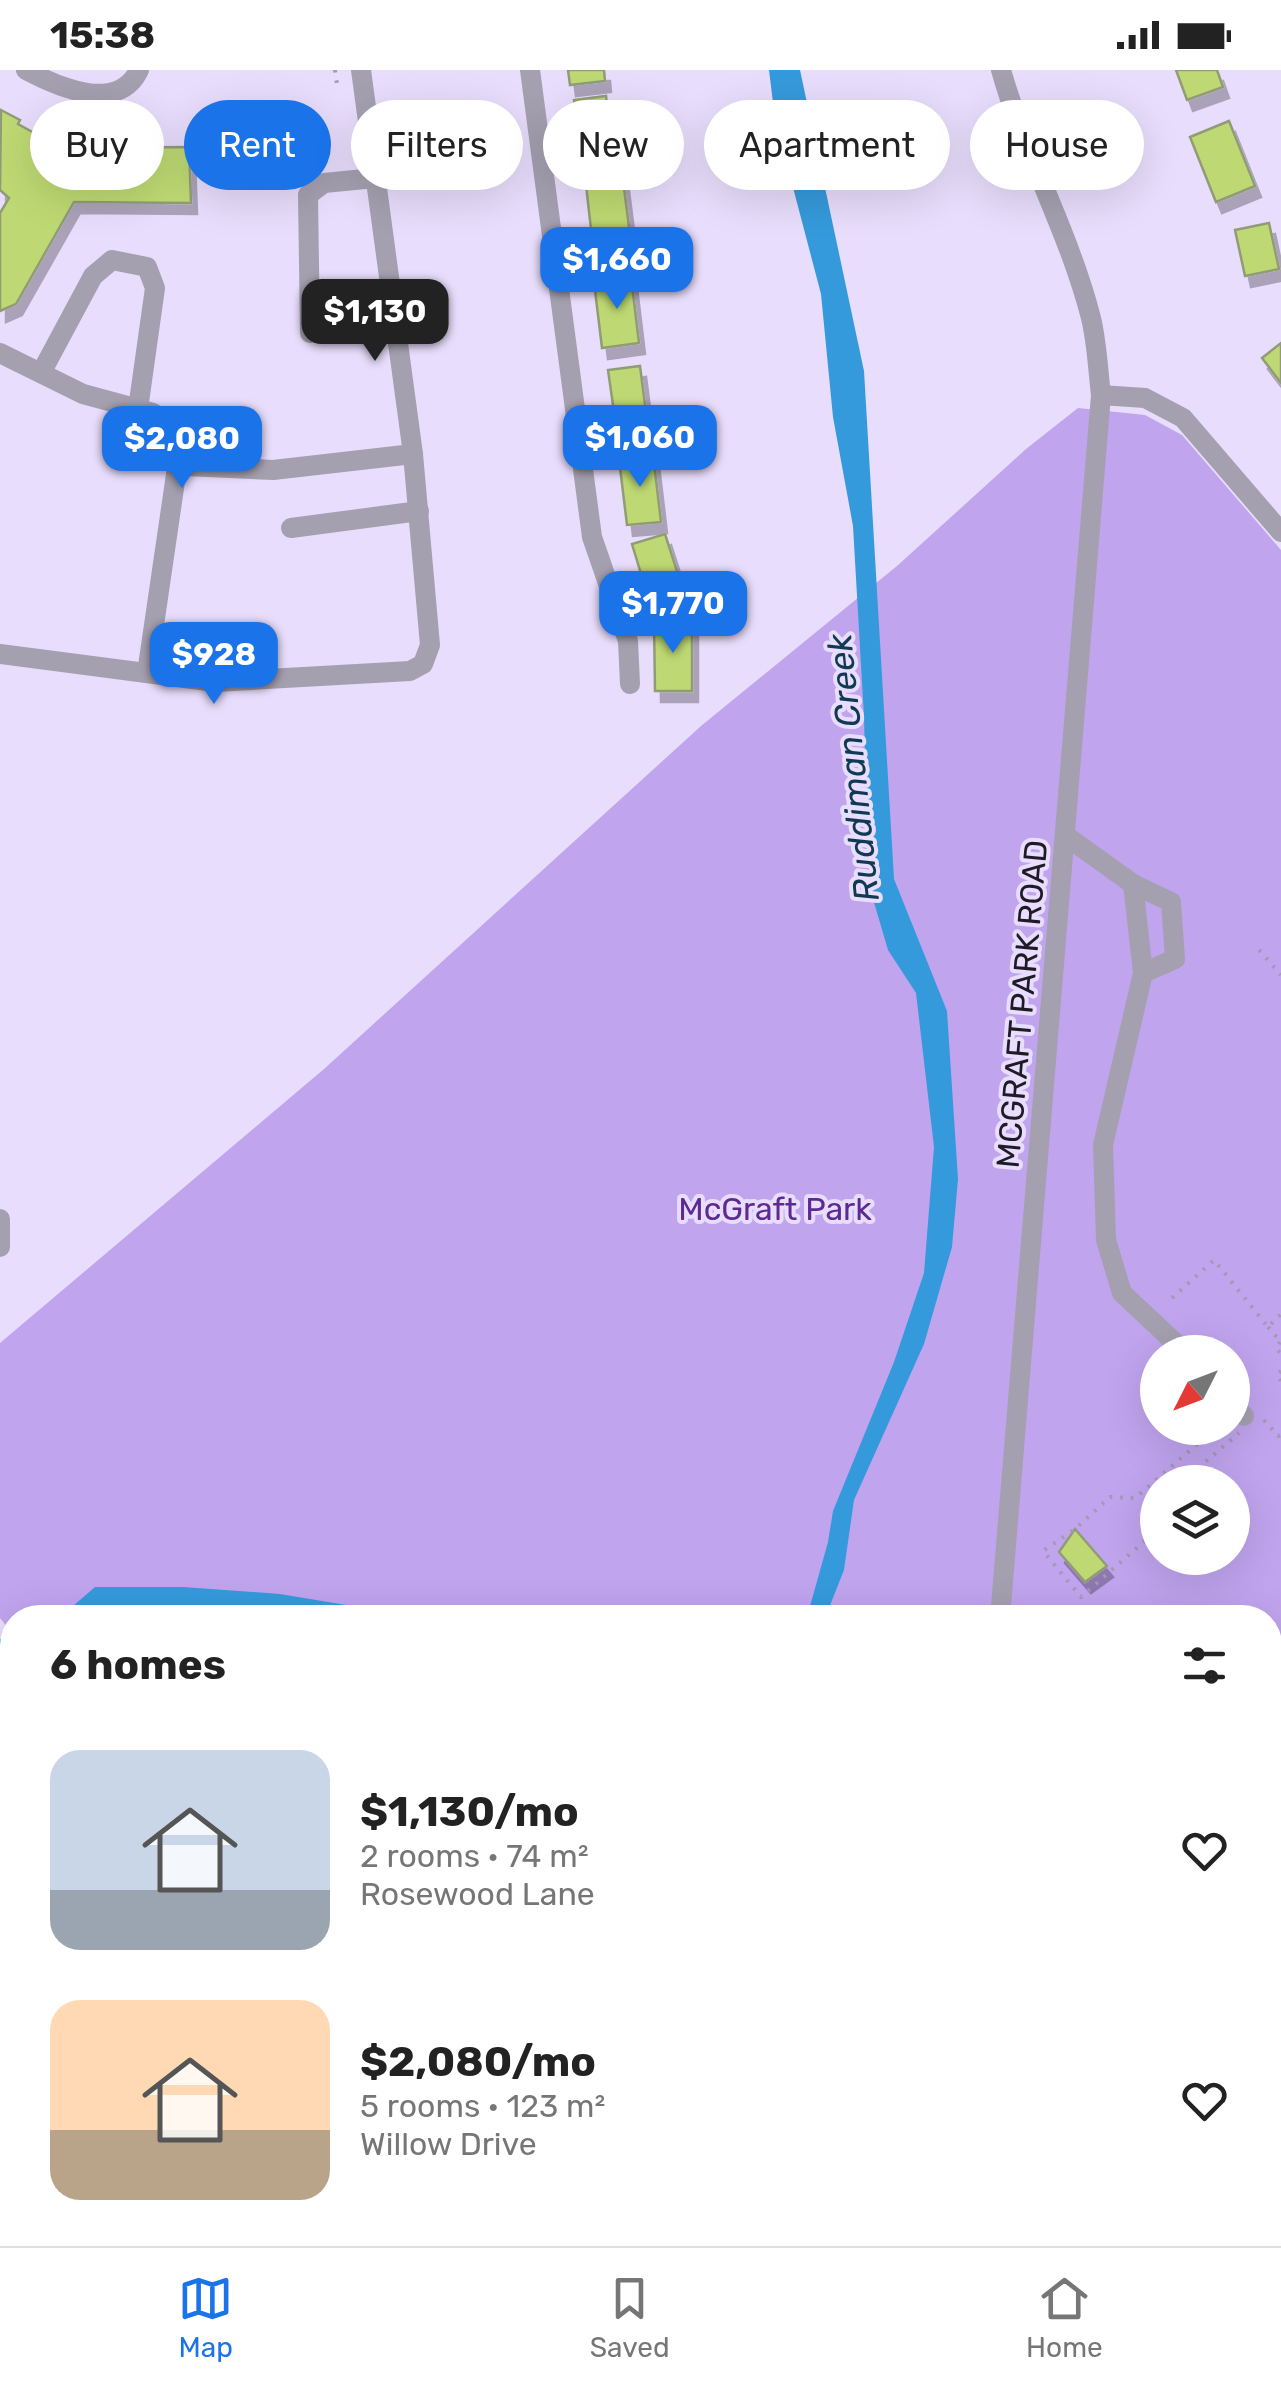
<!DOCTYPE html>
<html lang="en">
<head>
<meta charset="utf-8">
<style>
  :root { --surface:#fff; --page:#f6f6f6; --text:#222; --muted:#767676; --line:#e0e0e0; --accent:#1a73e8 }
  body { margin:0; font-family:Rubik,sans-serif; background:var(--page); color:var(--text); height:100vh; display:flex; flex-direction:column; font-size:38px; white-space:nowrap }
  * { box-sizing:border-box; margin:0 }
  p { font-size:32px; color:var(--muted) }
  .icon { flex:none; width:55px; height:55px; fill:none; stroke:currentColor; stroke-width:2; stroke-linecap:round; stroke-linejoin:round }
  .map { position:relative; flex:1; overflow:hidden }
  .side { position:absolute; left:0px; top:1535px; width:1282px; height:642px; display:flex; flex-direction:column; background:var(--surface); border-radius:40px 40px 0 0; box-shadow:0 10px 40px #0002 }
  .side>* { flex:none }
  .banner { position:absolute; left:30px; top:30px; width:1222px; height:90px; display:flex; gap:20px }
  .needle { width:65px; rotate:228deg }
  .controls { position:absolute; left:1140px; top:1265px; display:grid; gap:20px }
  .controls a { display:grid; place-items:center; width:110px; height:110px; border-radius:50%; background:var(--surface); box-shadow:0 10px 40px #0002; font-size:50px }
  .price { position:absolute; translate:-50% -85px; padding:0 22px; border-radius:20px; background:var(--accent); color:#fff; font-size:32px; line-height:65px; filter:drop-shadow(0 2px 5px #0008) }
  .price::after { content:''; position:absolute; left:50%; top:60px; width:30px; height:22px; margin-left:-15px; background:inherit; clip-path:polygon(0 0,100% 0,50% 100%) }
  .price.active { background:#222; color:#fff }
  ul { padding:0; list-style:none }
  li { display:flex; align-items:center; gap:30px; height:250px; padding:0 50px }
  li span { display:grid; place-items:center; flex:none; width:280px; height:200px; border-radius:30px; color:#555 }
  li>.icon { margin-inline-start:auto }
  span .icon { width:120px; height:120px; fill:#fffc; stroke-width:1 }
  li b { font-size:42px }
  h2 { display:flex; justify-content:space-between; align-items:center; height:120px; padding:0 50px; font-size:42px }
  .tag { padding:0 35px; border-radius:45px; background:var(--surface); box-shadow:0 10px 40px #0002; font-size:35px; line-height:90px }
  .tag.active { background:var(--accent); color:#fff }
  .status { display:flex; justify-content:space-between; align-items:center; height:70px; padding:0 50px; background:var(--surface); direction:ltr }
  .status svg { height:28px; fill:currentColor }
  .dock { display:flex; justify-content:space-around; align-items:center; height:140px; border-top:2px solid var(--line); background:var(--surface); font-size:28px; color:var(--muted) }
  .dock a { display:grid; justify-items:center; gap:5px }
  .dock .active { color:var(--accent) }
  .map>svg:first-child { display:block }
  .green { fill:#c0a4ee; fill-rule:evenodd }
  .water { fill:#359adb }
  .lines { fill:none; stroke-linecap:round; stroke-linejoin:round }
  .stream { stroke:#359adb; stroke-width:6 }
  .building { fill:#bed973; stroke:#919c77; stroke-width:2.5; filter:url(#shadow) }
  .path { stroke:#a299b2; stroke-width:4; stroke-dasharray:2.5 8; stroke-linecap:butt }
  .minor { stroke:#a5a0b0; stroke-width:20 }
  .labels { text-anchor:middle; stroke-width:8; stroke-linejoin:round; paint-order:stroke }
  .street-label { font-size:32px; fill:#1f1a28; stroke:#e8ddfc }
  .park-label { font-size:32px; fill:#5c2a92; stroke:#e8ddfc }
  .water-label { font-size:35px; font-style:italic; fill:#103953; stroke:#e8ddfc }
</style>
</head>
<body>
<div class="status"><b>15:38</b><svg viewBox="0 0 49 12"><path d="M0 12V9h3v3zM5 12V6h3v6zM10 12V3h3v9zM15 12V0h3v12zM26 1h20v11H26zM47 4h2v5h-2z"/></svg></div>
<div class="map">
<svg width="1281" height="2176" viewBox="0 0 1281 2176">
  <defs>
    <filter id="shadow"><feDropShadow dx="6" dy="11" stdDeviation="0" flood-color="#0004"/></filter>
  </defs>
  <rect width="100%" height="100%" fill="#e8ddfc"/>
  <g class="green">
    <path d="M 1078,338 L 1145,345 L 1182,365 L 1281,480 L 1281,2070 L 1270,2079 L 1270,1548 L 12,1548 L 12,1563 L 0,1548 L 0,1273 L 324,999 L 701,656 L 897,496 L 1026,379 ZM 1158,1282 L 1232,1282 L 1232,1358 L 1158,1358 ZM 1158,1412 L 1232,1412 L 1232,1488 L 1158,1488 Z"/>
    <polygon points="426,2165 1171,2165 1159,2176 413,2176"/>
  </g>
  <g class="water">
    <polygon points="769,0 800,0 864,301 894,809 947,941 958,1109 952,1177 924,1274 854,1430 844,1500 825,1548 807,1547 828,1472 833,1441 894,1292 924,1203 934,1077 916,923 888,880 868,812 864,647 853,456 833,347 821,224 775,49"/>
    <polygon points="95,1517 183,1517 280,1524 370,1539 473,1547 65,1547 65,1543"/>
    <polygon points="688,2165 905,2165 904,2176 685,2176"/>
  </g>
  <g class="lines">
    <g class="stream">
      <polyline points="0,1572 12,1570"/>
      <polyline points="1270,1898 1281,1900"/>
    </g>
  </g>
  <g class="building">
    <polygon points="568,0 604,0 605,11 570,15"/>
    <polygon points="1176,0 1217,0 1223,17 1187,30"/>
    <polygon points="606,26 614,92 583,96 574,30"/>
    <polygon points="1,40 20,50 18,54 56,75 55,78 189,77 191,133 74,132 16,234 0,241 0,143 9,128 0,120"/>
    <polygon points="1229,51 1255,116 1216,132 1190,67"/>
    <polygon points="623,110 633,189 595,194 586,115"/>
    <polygon points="1269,153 1279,199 1245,206 1235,160"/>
    <polygon points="631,207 639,273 602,278 594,212"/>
    <polygon points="1281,273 1281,313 1262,288"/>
    <polygon points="640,296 649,366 618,370 608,300"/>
    <polygon points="653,385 661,452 627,455 619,389"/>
    <polygon points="665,464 686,529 652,540 632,474"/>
    <polygon points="654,552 692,552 692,621 655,621"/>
    <polygon points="1075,1459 1107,1496 1085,1512 1059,1482"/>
  </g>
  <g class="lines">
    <g class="path">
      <polyline points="335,0 337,14"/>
      <polyline points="1259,880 1281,905"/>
      <polyline points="1172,1228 1214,1190 1268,1257 1281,1244"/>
      <polyline points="1268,1257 1281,1272"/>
      <polyline points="1280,1272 1276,1278 1281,1284"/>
      <polyline points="1281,1301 1277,1304 1281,1311"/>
      <polyline points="1264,1350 1278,1366 1281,1365"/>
      <polyline points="1182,1412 1239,1363"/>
      <polyline points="1158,1434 1150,1441 1149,1467 1081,1527 1043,1481 1075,1459 1110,1427 1135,1428 1216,1358"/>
    </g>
    <g class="minor">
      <path d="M 26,0 C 58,17 118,44 139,0"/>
      <polyline points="530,0 592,467 628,571 630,614"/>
      <polyline points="310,263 308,125 324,113 375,108"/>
      <polyline points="0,283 83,324 153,343 186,396 273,400 413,384"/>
      <polyline points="41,303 93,206 112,190 147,197 155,218 138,339"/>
      <polyline points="1101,325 1145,328 1183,348 1281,462"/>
      <polyline points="291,458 419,441"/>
      <polyline points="0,584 215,612 410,601 423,594 430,575 413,384 361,0"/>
      <polyline points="147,603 179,384"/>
      <polyline points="1066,766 1133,814 1143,903 1103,1075 1106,1170 1122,1223 1185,1282"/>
      <polyline points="1133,814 1171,832 1175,889 1143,903"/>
      <polyline points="0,1149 0,1177"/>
      <polyline points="1232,1334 1244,1346"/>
      <path d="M 1000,1548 L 1101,325 C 1098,300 1097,273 1091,248 C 1069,162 1025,85 1001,0"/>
      <polyline points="0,1848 12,1848"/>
      <polyline points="0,2017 12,2017"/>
      <polyline points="1270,2100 1281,2090"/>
      <polyline points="49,2165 50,2176"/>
      <polyline points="1012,2165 1014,2176"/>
      <polyline points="159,2176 166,2165"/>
      <polyline points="1183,2176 1196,2165"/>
    </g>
  </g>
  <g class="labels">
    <g class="street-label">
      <text transform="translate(1022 934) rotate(-85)" y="11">MCGRAFT PARK ROAD</text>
    </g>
    <g class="park-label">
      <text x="775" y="1150">McGraft Park</text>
    </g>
    <g class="water-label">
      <text transform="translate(853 698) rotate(-96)" y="12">Ruddiman Creek</text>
    </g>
  </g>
</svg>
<div class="controls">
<a><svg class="needle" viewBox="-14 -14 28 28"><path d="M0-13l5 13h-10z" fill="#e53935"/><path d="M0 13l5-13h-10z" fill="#767676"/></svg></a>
<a><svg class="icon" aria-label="layers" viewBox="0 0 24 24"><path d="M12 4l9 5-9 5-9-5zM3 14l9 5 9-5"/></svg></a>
</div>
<b class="price" style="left:617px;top:242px">$1,660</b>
<b class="price active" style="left:375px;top:294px">$1,130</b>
<b class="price" style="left:640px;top:420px">$1,060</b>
<b class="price" style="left:182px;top:421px">$2,080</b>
<b class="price" style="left:673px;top:586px">$1,770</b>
<b class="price" style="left:214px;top:637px">$928</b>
<div class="banner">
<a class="tag">Buy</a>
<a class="tag active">Rent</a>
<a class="tag">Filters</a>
<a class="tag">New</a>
<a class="tag">Apartment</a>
<a class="tag">House</a>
</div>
<section class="side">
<h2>6 homes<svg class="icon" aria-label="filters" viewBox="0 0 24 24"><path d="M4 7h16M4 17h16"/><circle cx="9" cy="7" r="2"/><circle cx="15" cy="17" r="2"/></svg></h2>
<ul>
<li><span style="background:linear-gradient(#c9d6e8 70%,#9aa5b1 0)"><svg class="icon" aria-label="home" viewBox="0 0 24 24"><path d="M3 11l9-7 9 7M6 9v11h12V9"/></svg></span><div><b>$1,130/mo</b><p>2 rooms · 74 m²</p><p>Rosewood Lane</p></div><svg class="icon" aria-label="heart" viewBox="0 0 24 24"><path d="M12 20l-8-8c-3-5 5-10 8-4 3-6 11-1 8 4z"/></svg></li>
<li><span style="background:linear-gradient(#ffd9b3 65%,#b9a48a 0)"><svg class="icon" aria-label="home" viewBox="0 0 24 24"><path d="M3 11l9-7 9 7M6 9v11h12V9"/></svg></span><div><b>$2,080/mo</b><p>5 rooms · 123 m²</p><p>Willow Drive</p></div><svg class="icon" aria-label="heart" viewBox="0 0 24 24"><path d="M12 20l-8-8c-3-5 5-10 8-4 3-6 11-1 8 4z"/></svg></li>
</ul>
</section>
</div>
<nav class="dock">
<a class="active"><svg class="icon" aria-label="map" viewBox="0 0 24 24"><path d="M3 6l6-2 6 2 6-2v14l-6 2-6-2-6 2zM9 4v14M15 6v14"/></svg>Map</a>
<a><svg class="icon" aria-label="saved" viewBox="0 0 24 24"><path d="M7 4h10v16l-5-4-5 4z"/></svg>Saved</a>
<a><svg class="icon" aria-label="home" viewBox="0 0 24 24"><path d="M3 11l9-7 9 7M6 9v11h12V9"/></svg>Home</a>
</nav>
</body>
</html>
